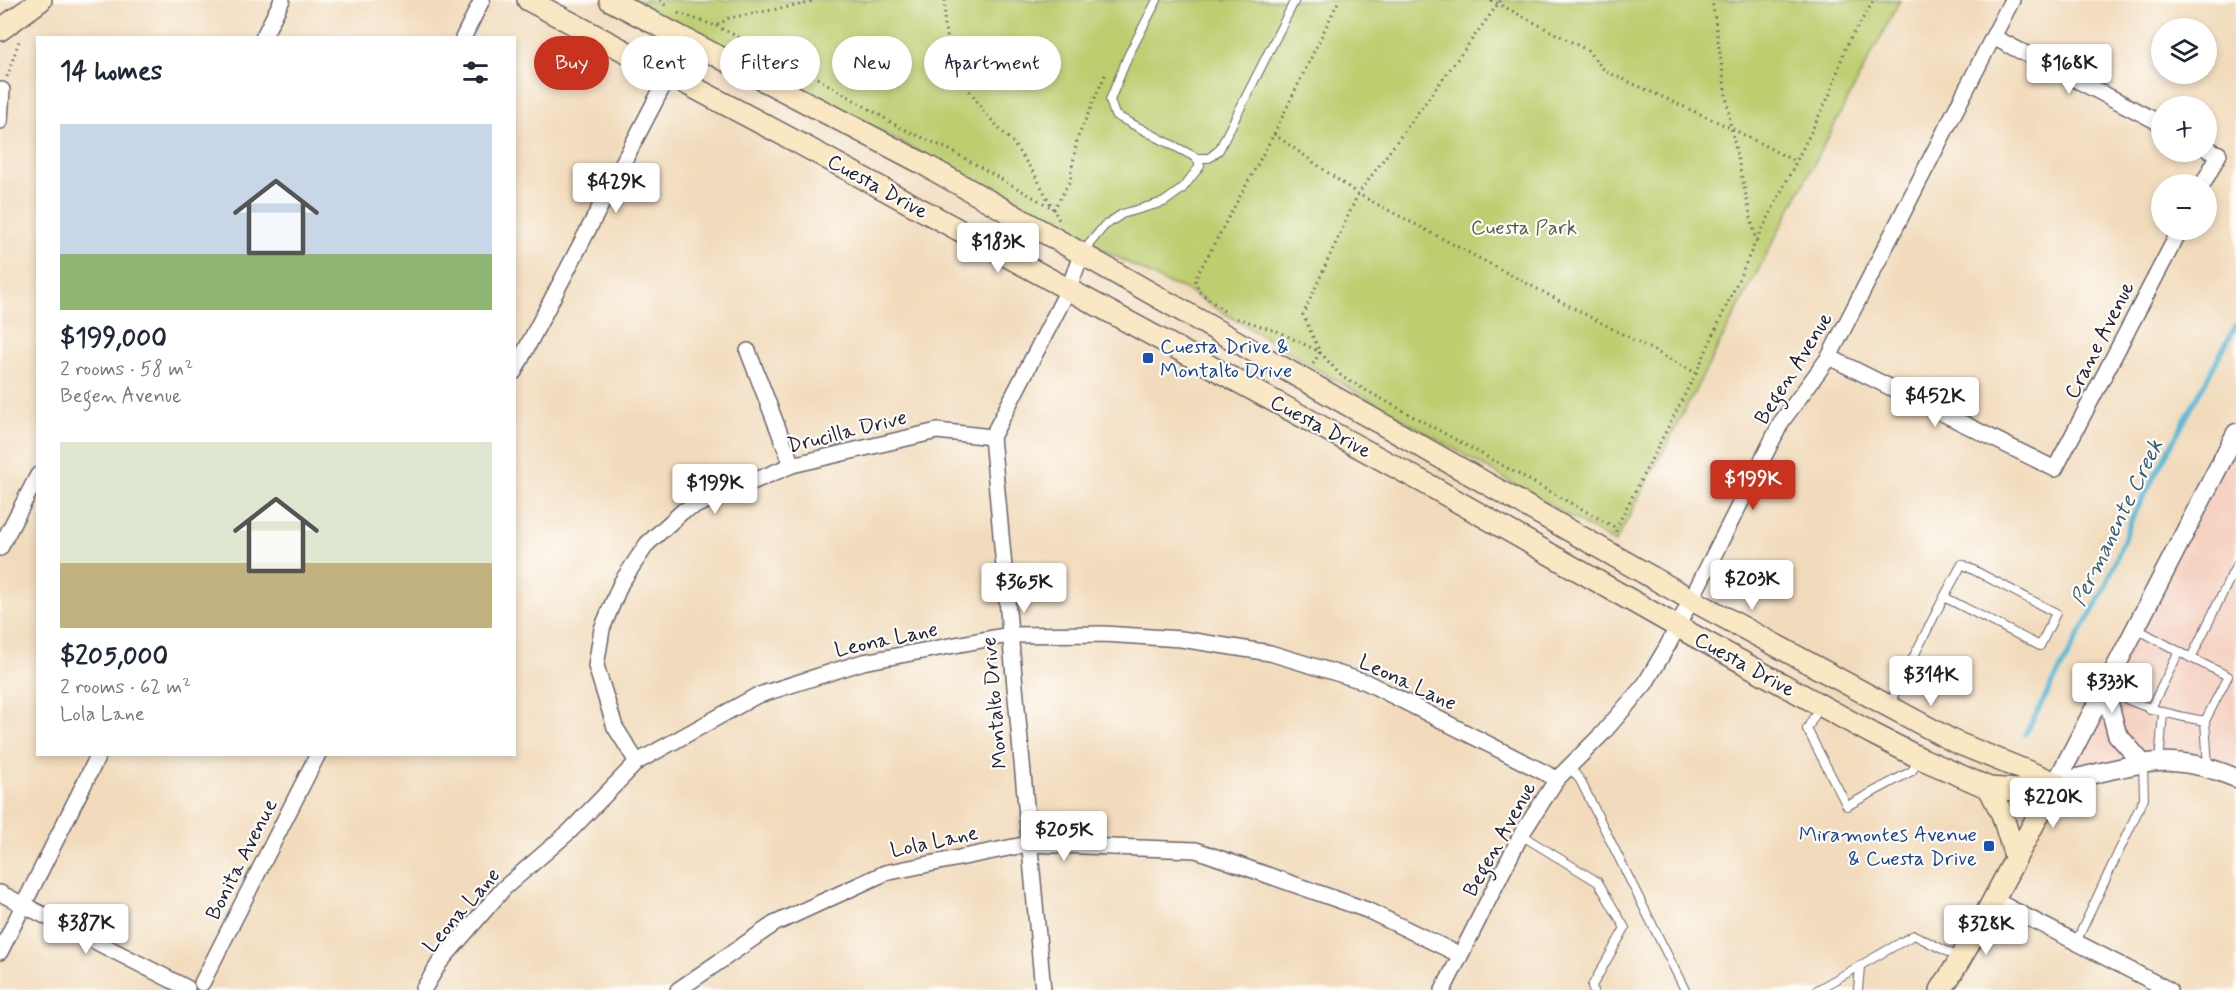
<!DOCTYPE html>
<html lang="en">
<head>
<meta charset="utf-8">
<style>
  :root { --surface:#fff; --page:#f6f6f7; --text:#1f2937; --muted:#747a83; --accent:#c8321e }
  body { margin:0; font-family:Mynerve,sans-serif; background:var(--page); color:var(--text); height:100vh; display:flex; flex-direction:column; font-size:22px; white-space:nowrap }
  * { box-sizing:border-box; margin:0 }
  p { font-size:20px; color:var(--muted) }
  .icon { flex:none; width:33px; height:33px; fill:none; stroke:currentColor; stroke-width:2; stroke-linecap:round; stroke-linejoin:round }
  .map { position:relative; flex:1; overflow:hidden }
  .details { position:absolute; left:36px; top:36px; width:480px; height:720px; display:flex; flex-direction:column; background:var(--surface); border-radius:0px; box-shadow:0 3px 9px #0003 }
  .details>* { flex:none }
  .guide { position:absolute; left:534px; top:36px; width:570px; height:54px; display:flex; gap:12px }
  .fabs { position:absolute; left:2151px; top:18px; display:grid; gap:12px }
  .fabs a { display:grid; place-items:center; width:66px; height:66px; border-radius:50%; background:var(--surface); box-shadow:0 3px 9px #0003; font-size:30px }
  .price { position:absolute; translate:-50% -51px; padding:0 14px; border-radius:6px; background:#fff; color:#222; font-size:20px; line-height:39px; filter:drop-shadow(0 2px 3px #0008) }
  .price::after { content:''; position:absolute; left:50%; top:36px; width:18px; height:14px; margin-left:-9px; background:inherit; clip-path:polygon(0 0,100% 0,50% 100%) }
  .price.current { background:var(--accent); color:#fff }
  ul { padding:0; list-style:none }
  li { display:grid; align-content:center; gap:12px; height:318px; padding:0 24px }
  li span { display:grid; place-items:center; height:186px; border-radius:0px; color:#555 }
  li>.icon { margin-inline-start:auto }
  span .icon { width:108px; height:108px; fill:#fffc; stroke-width:1 }
  li b { font-size:26px }
  h2 { display:flex; justify-content:space-between; align-items:center; height:72px; padding:0 24px; font-size:26px }
  .tag { padding:0 21px; border-radius:27px; background:var(--surface); box-shadow:0 3px 9px #0003; font-size:21px; line-height:54px }
  .tag.current { background:var(--accent); color:#fff }
  .map>svg:first-child { display:block }
  .built { fill:#f5d2c2 }
  .green { fill:#bdcd70; stroke:#707856; stroke-width:1.5 }
  .lines { fill:none; stroke-linecap:round; stroke-linejoin:round }
  .stream { stroke:#59b9d7; stroke-width:5 }
  .service-casing { stroke:#6b6368; stroke-width:10 }
  .minor-casing { stroke:#6b6368; stroke-width:18 }
  .tertiary-casing { stroke:#6b6368; stroke-width:21 }
  .secondary-casing { stroke:#6b6368; stroke-width:24 }
  .path { stroke:#6b6368; stroke-width:3; stroke-dasharray:1.5 4.5; stroke-linecap:butt }
  .service { stroke:#fff; stroke-width:8 }
  .minor { stroke:#fff; stroke-width:15 }
  .tertiary { stroke:#fff; stroke-width:18 }
  .secondary { stroke:#fae7c3; stroke-width:21 }
  .transit-dot { fill:#1a4fb4; stroke:#fdfcf7; stroke-width:2 }
  .labels { text-anchor:middle; stroke-width:4.5; stroke-linejoin:round; paint-order:stroke }
  .street-label { font-size:21px; fill:#22223b; stroke:#fdfcf7 }
  .park-label { font-size:21px; fill:#585e4e; stroke:#fdfcf7 }
  .transit-label { font-size:21px; fill:#164399; stroke:#fdfcf7; text-anchor:start }
  .water-label { font-size:22px; font-style:italic; fill:#385e79; stroke:#fdfcf7 }
</style>
</head>
<body>
<div class="map">
<svg width="2236" height="990" viewBox="0 0 2236 990">
  <rect width="100%" height="100%" fill="#fdfcf7"/>
  <filter id="ink" filterUnits="userSpaceOnUse"><feTurbulence type="fractalNoise" baseFrequency=".0167" numOctaves="2"/><feDisplacementMap in="SourceGraphic" scale="12" xChannelSelector="R" yChannelSelector="G"/><feConvolveMatrix kernelMatrix="1 2 1 2 8 2 1 2 1" color-interpolation-filters="sRGB"/></filter>
  <filter id="wash" filterUnits="userSpaceOnUse"><feTurbulence type="fractalNoise" baseFrequency=".008" numOctaves="4" result="noise"/><feDisplacementMap in="SourceGraphic" scale="24" xChannelSelector="R" yChannelSelector="G"/><feGaussianBlur stdDeviation="1.35" result="paint"/><feColorMatrix in="noise" values="0 0 0 0 0 0 0 0 0 0 0 0 0 0 0 0 0 1.4 0 .05"/><feComposite in="paint" operator="in"/></filter>
  <g filter="url(#wash)">
    <rect width="100%" height="100%" fill="#f2dbbc"/>
    <polygon class="built" points="2236,433 2236,778 2171,762 2056,783"/>
    <polygon class="green" points="632,0 1900,0 1615,543 1322,372 1183,288 1166,283"/>
    <g class="lines">
      <polyline class="stream" points="2025,734 2105,588 2133,516 2236,325"/>
    </g>
  </g>
  <g filter="url(#ink)">
    <g class="lines">
      <g class="service-casing">
        <g id="service">
          <polyline points="1157,0 1128,56 1110,100 1115,115 1197,158 1209,158 1219,150 1295,0"/>
          <polyline points="1082,253 1104,226 1122,214 1164,202 1182,189 1200,166 1197,158"/>
          <polyline points="2137,629 2191,658 2236,566"/>
          <polyline points="2191,658 2228,676 2205,721"/>
          <path d="M 2108,690 C 2139,707 2170,715 2205,721 L 2208,767"/>
          <polyline points="1889,705 1944,597 2040,646 2056,613 1962,564 1944,597"/>
          <polyline points="1819,708 1807,729 1847,806 1912,771 1920,758"/>
          <polyline points="2150,710 2179,652"/>
          <polyline points="2159,763 2163,713"/>
          <polyline points="1569,766 1580,780 1685,990"/>
          <polyline points="1521,835 1598,882 1625,928 1592,986 1593,990"/>
          <polyline points="2076,942 2144,798 2143,764"/>
          <polyline points="1817,990 1914,935 1960,958"/>
          <polyline points="1858,990 1860,967"/>
        </g>
      </g>
      <g class="minor-casing">
        <g id="minor">
          <polyline points="1993,37 2162,124"/>
          <polyline points="263,38 282,0"/>
          <polyline points="463,38 482,0"/>
          <polyline points="0,121 2,90"/>
          <polyline points="2203,184 2219,154 2206,148"/>
          <polyline points="748,351 792,465"/>
          <polyline points="1829,357 2055,469 2180,230"/>
          <polyline points="514,372 687,40"/>
          <polyline points="0,548 38,475"/>
          <polyline points="637,762 615,727 596,666 602,629 621,583 647,544 683,511 792,465 937,431 992,437"/>
          <polyline points="0,893 187,988"/>
          <polyline points="1992,899 2169,990"/>
          <polyline points="0,952 99,754"/>
          <polyline points="202,983 318,754"/>
          <polyline points="423,990 440,962 504,888 570,831 637,762 756,696 863,662 1009,635 1104,634 1181,639 1270,653 1366,682 1557,779"/>
          <polyline points="678,990 774,924 885,873 1028,844 1196,850 1367,910 1460,955"/>
          <polyline points="1043,990 992,437 1068,290 1082,253"/>
          <polyline points="1443,990 1521,835 1557,779 1603,733 1645,684 1668,645 1782,421 1829,357 2012,0"/>
        </g>
      </g>
      <g class="tertiary-casing">
        <g id="tertiary">
          <polyline points="2105,688 2117,734 2143,764"/>
          <polyline points="2056,783 2236,433"/>
          <path d="M 2056,783 C 2090,776 2138,760 2172,762 C 2195,763 2215,769 2236,778"/>
        </g>
      </g>
      <g class="secondary-casing">
        <g id="secondary">
          <polyline points="528,0 795,141 1425,483 1669,622 1873,734 1920,758 1989,788 2017,790 2056,783"/>
          <polyline points="610,0 920,162 1692,600 1955,742 2056,783"/>
          <polyline points="0,30 41,0"/>
          <polyline points="1989,788 2002,814 2015,856"/>
          <path d="M 1941,990 C 1984,924 2017,852 2056,783"/>
        </g>
      </g>
      <g class="path">
        <polyline points="660,0 667,7"/>
        <polyline points="945,0 944,25 953,58 967,87 986,114 1012,142 1034,173 1059,220"/>
        <polyline points="1491,0 1587,50 1605,71 1731,128 1796,162"/>
        <polyline points="678,13 716,26 729,18 809,3 813,0"/>
        <polyline points="716,26 792,63 901,128 948,149 1054,209 1070,181 1077,139 1106,73"/>
        <polyline points="7,77 19,41"/>
        <polyline points="1274,134 1358,194 1501,0"/>
        <polyline points="1757,240 1830,94 1846,46 1874,0"/>
        <polyline points="1224,311 1199,291 1195,279 1274,134 1339,0"/>
        <polyline points="1237,318 1279,332 1320,352 1342,377 1616,528 1616,535"/>
        <polyline points="1313,364 1320,352 1303,315 1358,194 1696,373 1616,528"/>
        <polyline points="1696,373 1756,241 1731,128 1712,0"/>
      </g>
      <use href="#service" class="service"/>
      <use href="#minor" class="minor"/>
      <use href="#tertiary" class="tertiary"/>
      <use href="#secondary" class="secondary"/>
    </g>
  </g>
  <g class="transit-dot">
    <rect x="1142" y="352" width="12" height="12" rx="3"/>
    <rect x="1983" y="840" width="12" height="12" rx="3"/>
  </g>
  <g class="labels">
    <g class="street-label">
      <text transform="translate(878 186) rotate(29)" y="7">Cuesta Drive</text>
      <text transform="translate(2099 340) rotate(-63)" y="7">Crane Avenue</text>
      <text transform="translate(1793 368) rotate(-58)" y="7">Begen Avenue</text>
      <text transform="translate(1321 426) rotate(28)" y="7">Cuesta Drive</text>
      <text transform="translate(847 431) rotate(-14)" y="7">Drucilla Drive</text>
      <text transform="translate(886 639) rotate(-12)" y="7">Leona Lane</text>
      <text transform="translate(1745 664) rotate(29)" y="7">Cuesta Drive</text>
      <text transform="translate(1408 682) rotate(25)" y="7">Leona Lane</text>
      <text transform="translate(994 703) rotate(-95)" y="7">Montalto Drive</text>
      <text transform="translate(1499 839) rotate(-61)" y="7">Begen Avenue</text>
      <text transform="translate(934 841) rotate(-12)" y="7">Lola Lane</text>
      <text transform="translate(241 859) rotate(-63)" y="7">Bonita Avenue</text>
      <text transform="translate(461 910) rotate(-49)" y="7">Leona Lane</text>
    </g>
    <g class="park-label">
      <text x="1524" y="234">Cuesta Park</text>
    </g>
    <g class="transit-label">
      <text x="1160" y="353">Cuesta Drive &amp;<tspan x="1160" dy="24">Montalto Drive</tspan></text>
      <text x="1977" y="841" text-anchor="end">Miramontes Avenue<tspan x="1977" dy="24">&amp; Cuesta Drive</tspan></text>
    </g>
    <g class="water-label">
      <text transform="translate(2116 522) rotate(-64)" y="8">Permanente Creek</text>
    </g>
  </g>
</svg>
<div class="fabs">
<a><svg class="icon" aria-label="layers" viewBox="0 0 24 24"><path d="M12 4l9 5-9 5-9-5zM3 14l9 5 9-5"/></svg></a>
<a>+</a>
<a>−</a>
</div>
<b class="price" style="left:2069px;top:95px">$168K</b>
<b class="price" style="left:616px;top:214px">$429K</b>
<b class="price" style="left:998px;top:274px">$183K</b>
<b class="price" style="left:1935px;top:428px">$452K</b>
<b class="price current" style="left:1753px;top:511px">$199K</b>
<b class="price" style="left:715px;top:515px">$199K</b>
<b class="price" style="left:1752px;top:611px">$203K</b>
<b class="price" style="left:1024px;top:614px">$365K</b>
<b class="price" style="left:1931px;top:707px">$314K</b>
<b class="price" style="left:2112px;top:714px">$333K</b>
<b class="price" style="left:2053px;top:829px">$220K</b>
<b class="price" style="left:1064px;top:862px">$205K</b>
<b class="price" style="left:86px;top:955px">$387K</b>
<b class="price" style="left:1986px;top:956px">$328K</b>
<div class="guide">
<a class="tag current">Buy</a>
<a class="tag">Rent</a>
<a class="tag">Filters</a>
<a class="tag">New</a>
<a class="tag">Apartment</a>
</div>
<section class="details">
<h2>14 homes<svg class="icon" aria-label="filters" viewBox="0 0 24 24"><path d="M4 7h16M4 17h16"/><circle cx="9" cy="7" r="2"/><circle cx="15" cy="17" r="2"/></svg></h2>
<ul>
<li><span style="background:linear-gradient(#c9d6e8 70%,#8fb573 0)"><svg class="icon" aria-label="home" viewBox="0 0 24 24"><path d="M3 11l9-7 9 7M6 9v11h12V9"/></svg></span><div><b>$199,000</b><p>2 rooms · 58 m²</p><p>Begen Avenue</p></div></li>
<li><span style="background:linear-gradient(#dfe7d0 65%,#c2b280 0)"><svg class="icon" aria-label="home" viewBox="0 0 24 24"><path d="M3 11l9-7 9 7M6 9v11h12V9"/></svg></span><div><b>$205,000</b><p>2 rooms · 62 m²</p><p>Lola Lane</p></div></li>
</ul>
</section>
</div>
</body>
</html>
